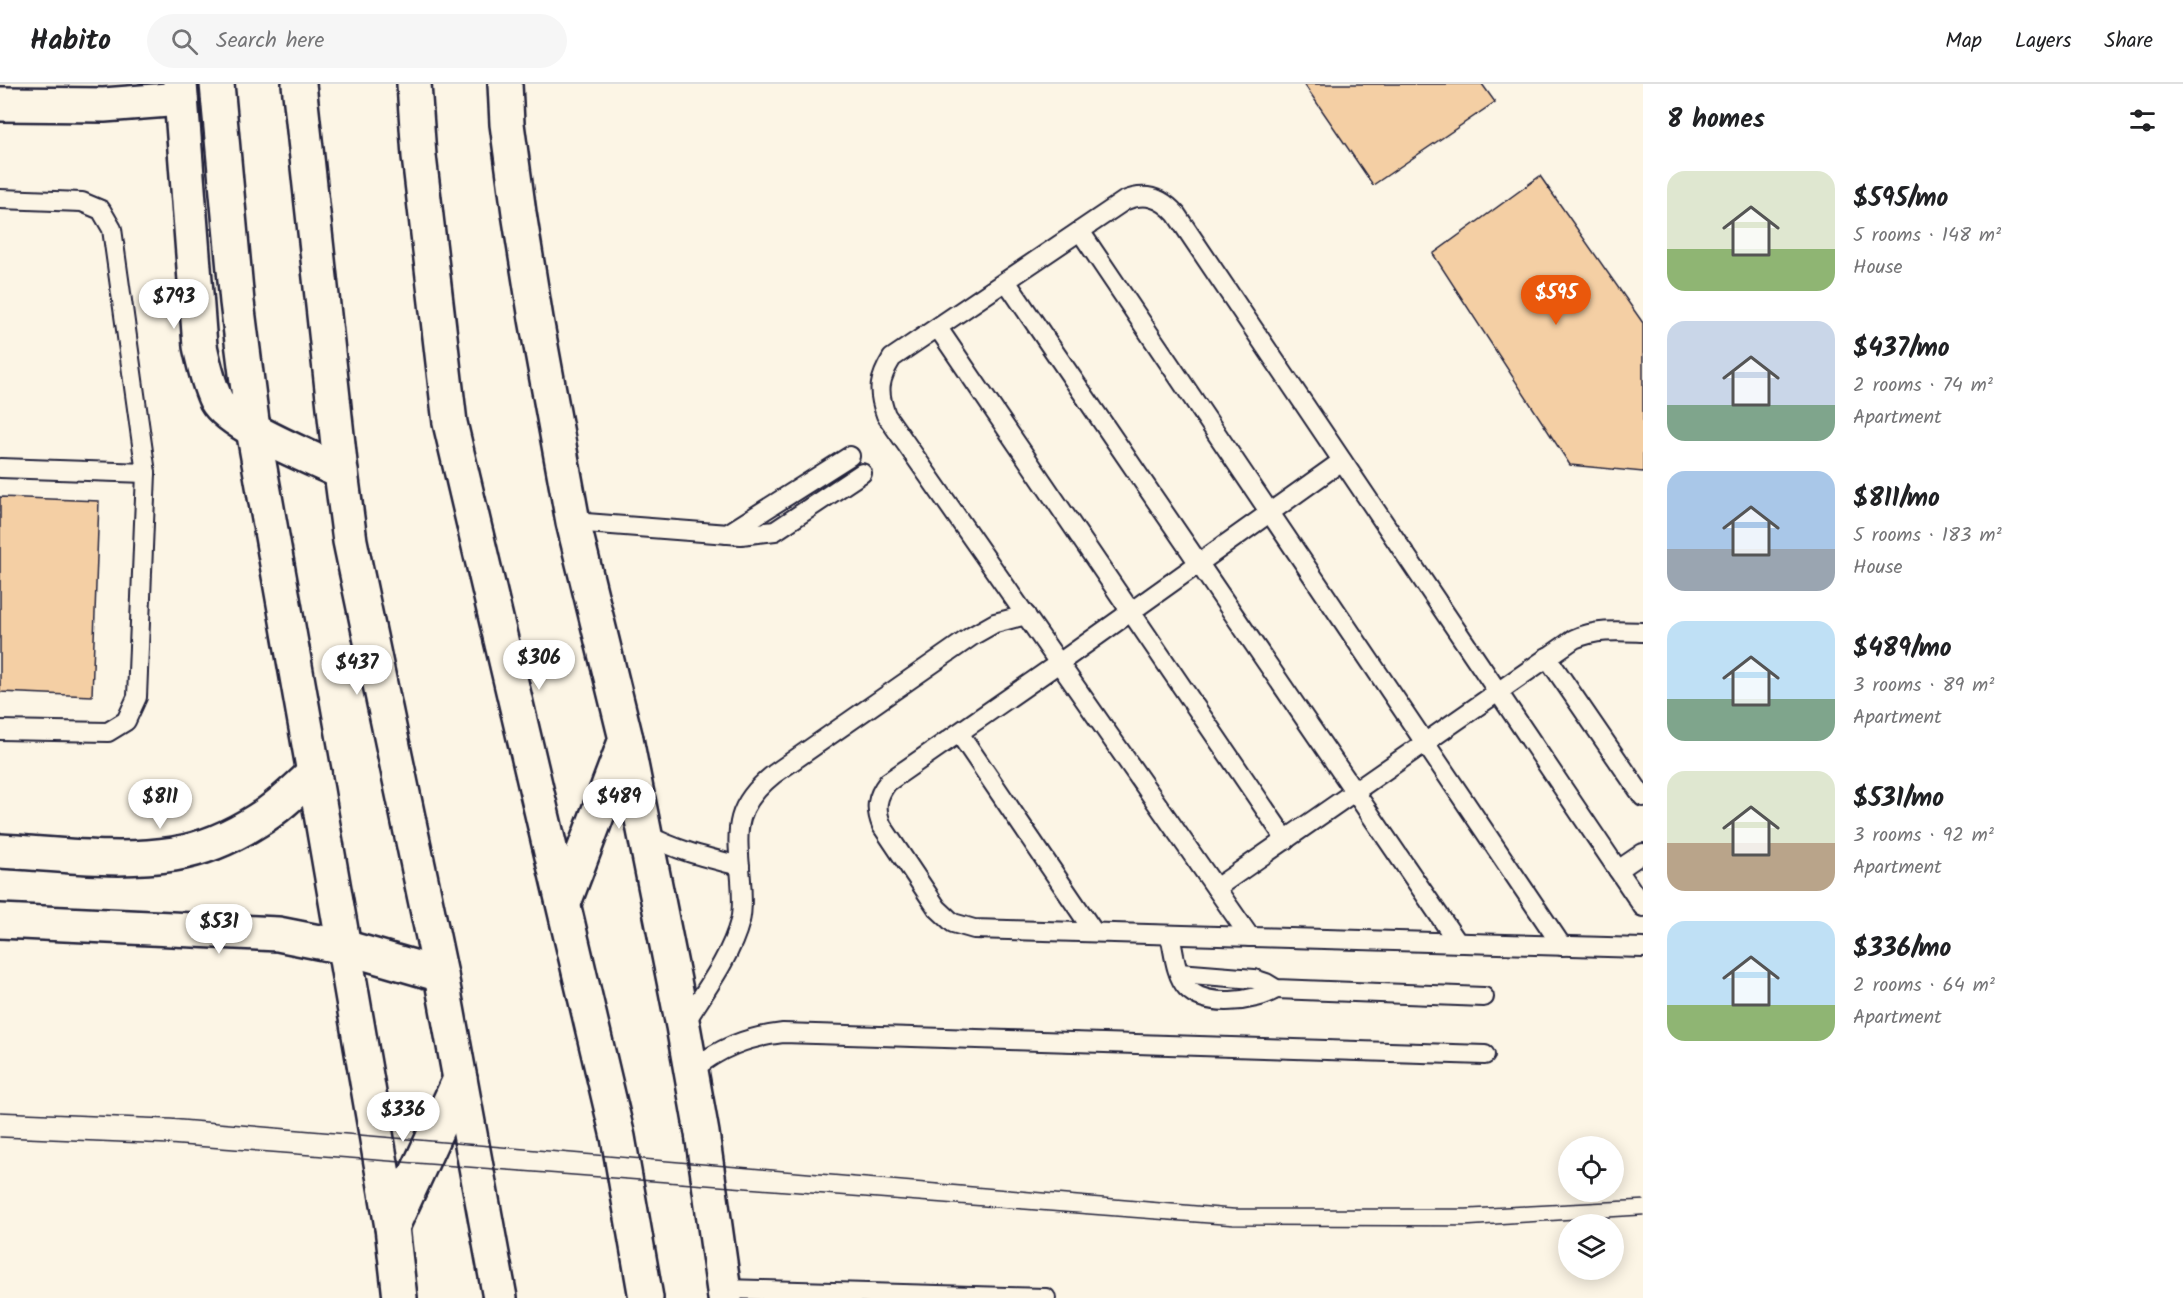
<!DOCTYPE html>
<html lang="en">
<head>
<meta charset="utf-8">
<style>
  :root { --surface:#fff; --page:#f6f6f6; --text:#202124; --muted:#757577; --line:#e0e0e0; --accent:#ea580c }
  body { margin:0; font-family:Kalam,sans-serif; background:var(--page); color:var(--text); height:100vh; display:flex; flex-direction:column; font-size:22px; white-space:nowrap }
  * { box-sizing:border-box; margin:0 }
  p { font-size:20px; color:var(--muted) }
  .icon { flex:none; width:33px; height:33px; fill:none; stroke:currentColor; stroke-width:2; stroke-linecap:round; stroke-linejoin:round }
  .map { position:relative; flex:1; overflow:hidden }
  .side { display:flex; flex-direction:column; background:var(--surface); width:540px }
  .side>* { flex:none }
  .fabs { position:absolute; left:1558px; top:1052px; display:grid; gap:12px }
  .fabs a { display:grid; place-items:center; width:66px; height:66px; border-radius:50%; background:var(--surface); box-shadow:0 3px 15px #0003; font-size:30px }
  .price { position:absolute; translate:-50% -51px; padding:0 14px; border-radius:21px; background:#fff; color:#222; font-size:20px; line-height:39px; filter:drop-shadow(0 2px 3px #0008) }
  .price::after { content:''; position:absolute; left:50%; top:36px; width:18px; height:14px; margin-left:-9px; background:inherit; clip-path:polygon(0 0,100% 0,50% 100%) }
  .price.current { background:var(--accent); color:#fff }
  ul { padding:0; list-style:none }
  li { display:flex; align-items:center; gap:18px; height:150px; padding:0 24px }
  li span { display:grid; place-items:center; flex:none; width:168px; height:120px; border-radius:18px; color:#555 }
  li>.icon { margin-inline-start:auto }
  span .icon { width:72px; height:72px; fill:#fffc; stroke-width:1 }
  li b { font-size:26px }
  h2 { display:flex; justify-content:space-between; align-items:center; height:72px; padding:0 24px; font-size:26px }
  header { display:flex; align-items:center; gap:36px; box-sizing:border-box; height:84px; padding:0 30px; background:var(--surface); border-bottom:2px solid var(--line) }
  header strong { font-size:28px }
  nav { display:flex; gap:33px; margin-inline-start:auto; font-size:21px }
  .search { width:420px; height:54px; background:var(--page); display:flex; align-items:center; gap:15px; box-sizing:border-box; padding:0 21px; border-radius:33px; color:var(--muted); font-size:22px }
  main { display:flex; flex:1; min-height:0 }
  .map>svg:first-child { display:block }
  .building { fill:#f4cfa4; stroke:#22223b; stroke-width:1.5 }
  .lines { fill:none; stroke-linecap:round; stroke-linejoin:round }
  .service-casing { stroke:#22223b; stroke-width:22 }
  .minor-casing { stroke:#22223b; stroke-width:38 }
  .secondary-casing { stroke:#22223b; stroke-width:38 }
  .service { stroke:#fcf5e5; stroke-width:18 }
  .minor { stroke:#fcf5e5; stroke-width:33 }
  .secondary { stroke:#fcf5e5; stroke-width:33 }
  .tram { stroke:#22223b; stroke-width:1.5 }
</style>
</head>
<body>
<header>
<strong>Habito</strong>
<div class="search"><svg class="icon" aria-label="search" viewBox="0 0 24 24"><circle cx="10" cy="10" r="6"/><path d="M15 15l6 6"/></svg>Search here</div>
<nav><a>Map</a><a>Layers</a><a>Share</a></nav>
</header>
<main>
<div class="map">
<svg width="1643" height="1214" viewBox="0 0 1643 1214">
  <rect width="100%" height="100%" fill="#fcf5e5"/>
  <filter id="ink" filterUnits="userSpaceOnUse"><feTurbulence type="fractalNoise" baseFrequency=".0167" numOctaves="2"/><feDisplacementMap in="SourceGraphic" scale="12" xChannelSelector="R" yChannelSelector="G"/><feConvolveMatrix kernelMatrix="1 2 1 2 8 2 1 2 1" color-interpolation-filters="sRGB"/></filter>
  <g filter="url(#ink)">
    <g class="building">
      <polygon points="1304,0 1482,0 1495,18 1373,101"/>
      <polygon points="1540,92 1643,239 1643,388 1570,381 1433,170"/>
      <polygon points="0,413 99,417 92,612 0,608"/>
    </g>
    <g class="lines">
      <g class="service-casing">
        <g id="service">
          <polyline points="0,115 82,118 101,126 112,145 146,389 137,613 126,637 108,648 0,646"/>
          <polyline points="1080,147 1562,862"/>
          <polyline points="1006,197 1458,859"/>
          <polyline points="938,244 1286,756"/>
          <path d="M 1342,377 L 1059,579 L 888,698 C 876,713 875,725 882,742 L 937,824 L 953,839 L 974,845 L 1643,864"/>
          <polyline points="0,384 146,389"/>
          <polyline points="573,438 741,451 775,447 862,389"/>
          <polyline points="727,450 850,372"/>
          <polyline points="1547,573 1643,713"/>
          <polyline points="959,649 1094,848"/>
          <path d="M 645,750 C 678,767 704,773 740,782"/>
          <polyline points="1618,786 1643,769"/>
          <path d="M 1216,804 L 1574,555 C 1597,545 1619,547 1643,548"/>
          <path d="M 1170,851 C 1174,867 1175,891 1187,904 C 1206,924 1255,918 1276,905"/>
          <path d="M 1250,853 L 886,331 C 877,307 879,295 892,274 L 1124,117 C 1145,108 1161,113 1176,130 L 1643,823"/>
          <polyline points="1179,889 1254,895 1266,899 1276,905 1484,913"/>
          <path d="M 683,942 C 703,909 730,875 740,837 C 743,825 742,809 741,796 C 737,746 732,724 774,690 L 972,552 L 995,539 L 1026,531"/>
          <path d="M 691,987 C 719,964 747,953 783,949 L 1485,971"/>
          <polyline points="724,1205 1046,1214"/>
        </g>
      </g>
      <g class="minor-casing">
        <g id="minor">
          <path d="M 180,0 L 200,262 C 204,281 208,299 216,316 C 230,342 312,374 341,388"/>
          <polyline points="217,0 237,218 253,345 314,689 392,1143 400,1214"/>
          <polyline points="505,0 507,40 519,129 536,235 573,438 626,655 683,942 702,1049 725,1214"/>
          <polyline points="0,20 104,21 181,15"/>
          <path d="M 0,767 C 56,770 118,779 174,770 C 204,765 233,752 258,736 C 279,723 297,705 314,689"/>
          <polyline points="0,837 278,850 344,863 441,891"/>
        </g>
      </g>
      <g class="secondary-casing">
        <g id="secondary">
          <polyline points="299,0 341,388 350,457 441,891 500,1214"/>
          <polyline points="414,0 419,72 450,339 618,1053 646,1214"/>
          <polyline points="564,819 626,655"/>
          <polyline points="392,1143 460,995"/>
        </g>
      </g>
      <use href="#service" class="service"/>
      <use href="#minor" class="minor"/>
      <use href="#secondary" class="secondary"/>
      <g class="tram">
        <polyline points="0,1028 171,1035 1234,1125 1466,1125 1643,1116"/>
        <polyline points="0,1053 166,1060 1233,1141 1466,1142 1643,1131"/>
      </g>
    </g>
  </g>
</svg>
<div class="fabs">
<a><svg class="icon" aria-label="locate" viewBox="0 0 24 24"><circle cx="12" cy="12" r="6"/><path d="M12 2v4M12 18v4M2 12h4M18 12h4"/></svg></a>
<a><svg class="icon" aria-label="layers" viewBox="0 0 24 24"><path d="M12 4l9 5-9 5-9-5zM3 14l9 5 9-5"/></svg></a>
</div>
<b class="price current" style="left:1556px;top:242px">$595</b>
<b class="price" style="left:174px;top:246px">$793</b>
<b class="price" style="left:539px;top:607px">$306</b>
<b class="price" style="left:357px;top:612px">$437</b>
<b class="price" style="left:160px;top:746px">$811</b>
<b class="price" style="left:619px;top:746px">$489</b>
<b class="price" style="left:219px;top:871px">$531</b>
<b class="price" style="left:403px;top:1059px">$336</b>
</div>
<section class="side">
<h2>8 homes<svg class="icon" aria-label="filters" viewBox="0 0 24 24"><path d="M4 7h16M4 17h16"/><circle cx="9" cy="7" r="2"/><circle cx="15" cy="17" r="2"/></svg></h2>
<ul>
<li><span style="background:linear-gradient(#dfe7d0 65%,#8fb573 0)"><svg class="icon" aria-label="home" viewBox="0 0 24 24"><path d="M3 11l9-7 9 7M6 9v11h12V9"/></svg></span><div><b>$595/mo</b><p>5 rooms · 148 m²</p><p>House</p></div></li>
<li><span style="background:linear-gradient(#c9d6e8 70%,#7fa58c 0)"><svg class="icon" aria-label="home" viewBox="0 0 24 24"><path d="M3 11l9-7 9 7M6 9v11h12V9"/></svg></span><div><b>$437/mo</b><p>2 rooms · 74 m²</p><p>Apartment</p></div></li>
<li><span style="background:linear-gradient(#a9c7e8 65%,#9aa5b1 0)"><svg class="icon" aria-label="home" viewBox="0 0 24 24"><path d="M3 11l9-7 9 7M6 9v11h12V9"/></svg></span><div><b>$811/mo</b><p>5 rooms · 183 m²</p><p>House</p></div></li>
<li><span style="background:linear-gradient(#bfe0f5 65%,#7fa58c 0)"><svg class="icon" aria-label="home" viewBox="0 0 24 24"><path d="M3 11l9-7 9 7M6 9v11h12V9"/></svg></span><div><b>$489/mo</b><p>3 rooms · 89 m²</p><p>Apartment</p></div></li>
<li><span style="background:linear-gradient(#dfe7d0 60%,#b9a48a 0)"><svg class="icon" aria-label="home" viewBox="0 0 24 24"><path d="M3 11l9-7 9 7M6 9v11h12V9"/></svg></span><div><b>$531/mo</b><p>3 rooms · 92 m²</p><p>Apartment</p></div></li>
<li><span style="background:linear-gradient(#bfe0f5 70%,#8fb573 0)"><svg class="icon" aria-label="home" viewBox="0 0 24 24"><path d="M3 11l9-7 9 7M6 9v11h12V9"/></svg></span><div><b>$336/mo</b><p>2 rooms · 64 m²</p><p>Apartment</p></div></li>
</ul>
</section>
</main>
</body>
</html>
